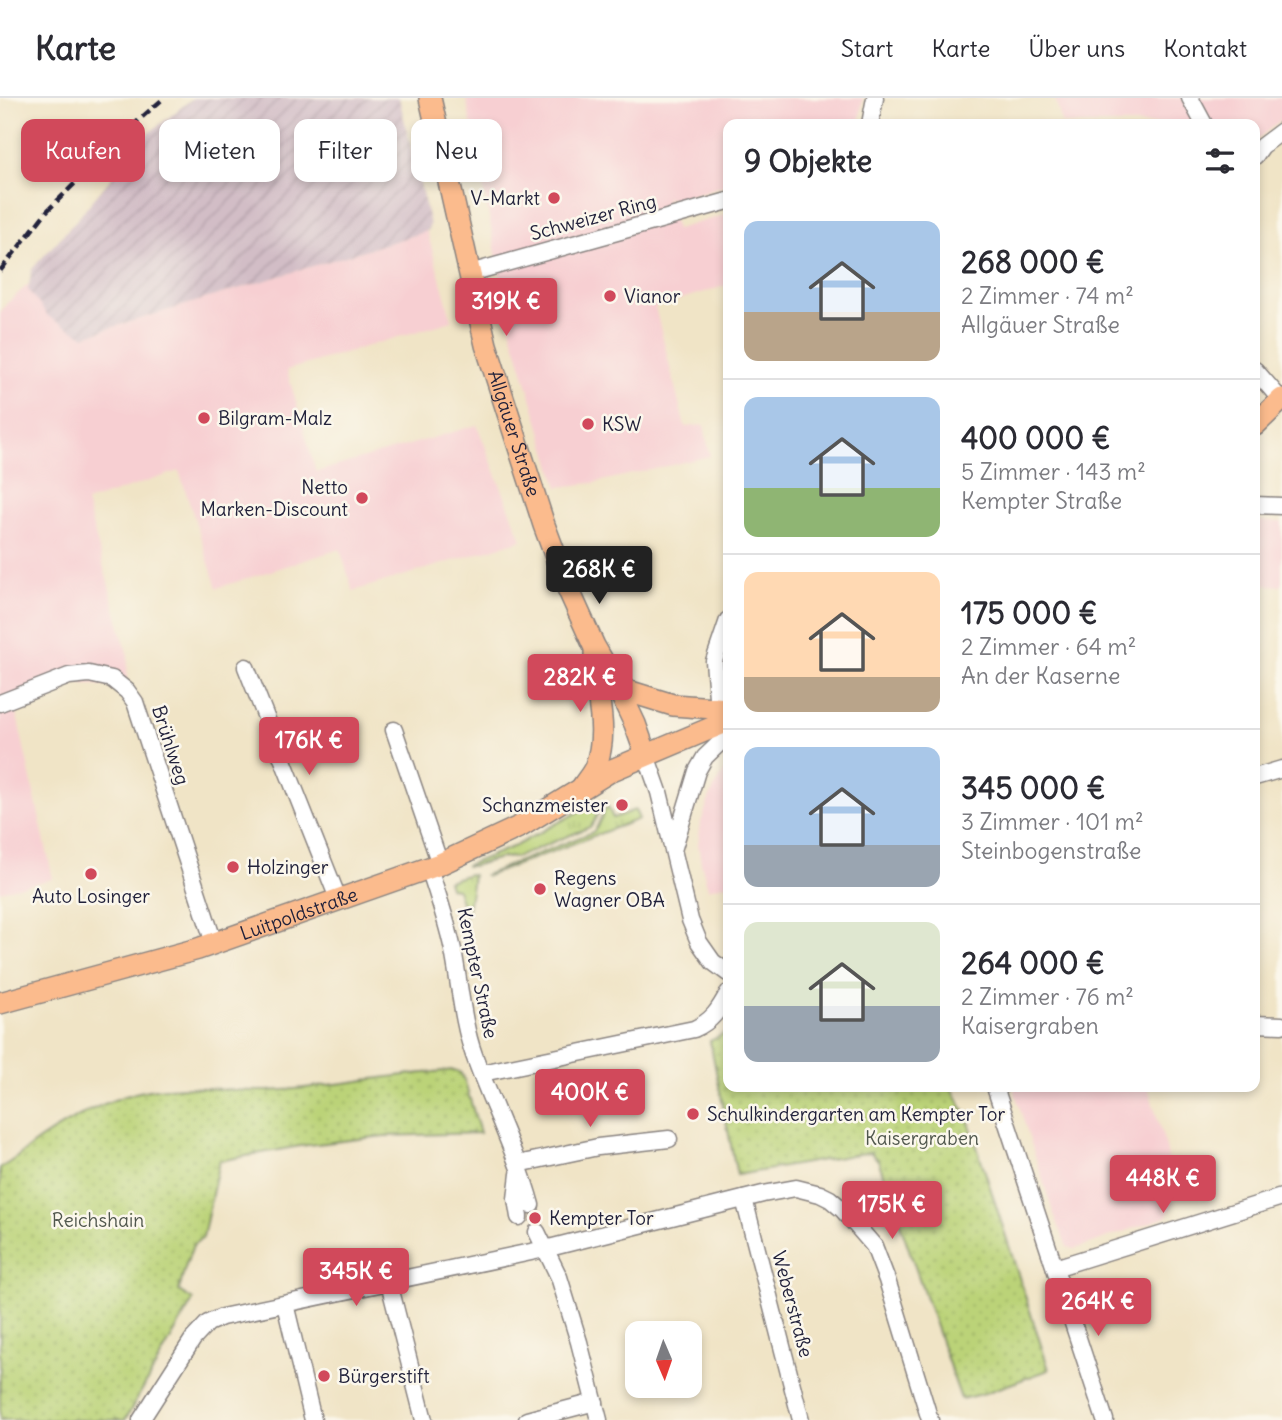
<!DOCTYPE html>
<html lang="de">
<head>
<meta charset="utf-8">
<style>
  :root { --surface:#fff; --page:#f2f2f3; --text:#2b2b33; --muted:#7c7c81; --line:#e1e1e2; --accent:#d1495b }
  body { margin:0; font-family:Delius,sans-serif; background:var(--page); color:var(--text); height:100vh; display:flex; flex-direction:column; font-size:26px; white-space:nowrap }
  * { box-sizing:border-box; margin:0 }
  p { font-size:23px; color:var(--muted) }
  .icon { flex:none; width:38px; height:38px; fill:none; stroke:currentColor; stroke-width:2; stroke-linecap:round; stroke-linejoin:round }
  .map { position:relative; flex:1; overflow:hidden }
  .sheet { position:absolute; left:723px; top:21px; width:537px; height:973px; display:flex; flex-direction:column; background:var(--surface); border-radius:14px; box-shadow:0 4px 10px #0003 }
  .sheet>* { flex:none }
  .hud { position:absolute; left:21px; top:21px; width:597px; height:63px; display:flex; gap:14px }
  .needle { width:46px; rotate:178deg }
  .controls { position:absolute; left:625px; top:1223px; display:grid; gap:14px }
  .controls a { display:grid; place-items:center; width:77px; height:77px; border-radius:14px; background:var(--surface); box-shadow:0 4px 10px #0003; font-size:35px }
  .price { position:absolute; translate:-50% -60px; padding:0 16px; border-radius:7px; background:var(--accent); color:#fff; font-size:23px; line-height:46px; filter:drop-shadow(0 2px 4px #0008) }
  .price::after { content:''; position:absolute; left:50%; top:42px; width:21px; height:16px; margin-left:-10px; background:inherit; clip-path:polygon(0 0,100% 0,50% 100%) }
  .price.current { background:#222; color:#fff }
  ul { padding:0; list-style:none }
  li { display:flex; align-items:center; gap:21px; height:175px; padding:0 21px }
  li+li { border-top:2px solid var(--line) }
  li span { display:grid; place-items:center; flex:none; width:196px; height:140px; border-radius:14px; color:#555 }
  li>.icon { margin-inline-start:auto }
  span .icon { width:84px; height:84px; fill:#fffc; stroke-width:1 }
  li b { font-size:30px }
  h2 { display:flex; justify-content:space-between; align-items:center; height:84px; padding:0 21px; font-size:30px }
  .chip { padding:0 24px; border-radius:14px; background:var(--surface); box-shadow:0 4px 10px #0003; font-size:24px; line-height:63px }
  .chip.current { background:var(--accent); color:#fff }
  header { display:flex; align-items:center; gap:42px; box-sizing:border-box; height:98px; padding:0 35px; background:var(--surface); border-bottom:2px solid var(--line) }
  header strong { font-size:33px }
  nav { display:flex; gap:38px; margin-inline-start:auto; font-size:24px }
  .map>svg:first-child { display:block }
  .built { fill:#f7cfd2 }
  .industrial { fill:url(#industrial-furrows) }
  .grass { fill:url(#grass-tufts); stroke:#6e7a5a; stroke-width:2 }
  .park { fill:url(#park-dots); stroke:#6e7a5a; stroke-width:2 }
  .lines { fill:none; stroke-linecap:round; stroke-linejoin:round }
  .minor-tunnel { stroke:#c7bdaa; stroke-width:16; stroke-dasharray:16 8; stroke-linecap:butt }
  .minor-casing { stroke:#898380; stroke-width:19 }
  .major-casing { stroke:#898380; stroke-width:24 }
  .minor { stroke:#fff; stroke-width:16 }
  .major { stroke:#fbbb8d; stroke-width:21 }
  .rail { stroke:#22223b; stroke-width:4.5; stroke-dasharray:10 5; stroke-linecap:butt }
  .poi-dot { fill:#d1495b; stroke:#fbf7ec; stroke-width:2.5 }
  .labels { text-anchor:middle; stroke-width:5; stroke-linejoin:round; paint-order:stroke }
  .poi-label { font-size:19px; fill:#22223b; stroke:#fbf7ec; text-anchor:start }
  .street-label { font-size:19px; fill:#22223b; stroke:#fbf7ec }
  .park-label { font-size:19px; fill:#50574d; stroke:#fbf7ec }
</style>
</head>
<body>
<header>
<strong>Karte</strong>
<nav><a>Start</a><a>Karte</a><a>Über uns</a><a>Kontakt</a></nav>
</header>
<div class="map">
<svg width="1282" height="1322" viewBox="0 0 1282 1322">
  <defs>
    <pattern id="industrial-furrows" width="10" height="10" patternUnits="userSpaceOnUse" patternTransform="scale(1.75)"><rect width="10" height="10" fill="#d2bdc6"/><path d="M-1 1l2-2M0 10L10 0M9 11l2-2" fill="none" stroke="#b4a2ab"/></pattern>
    <pattern id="grass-tufts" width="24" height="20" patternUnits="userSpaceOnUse" patternTransform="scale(1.75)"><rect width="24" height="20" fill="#bbd378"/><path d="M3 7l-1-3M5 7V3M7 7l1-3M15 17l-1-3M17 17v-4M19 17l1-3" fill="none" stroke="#a0b569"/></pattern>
    <pattern id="park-dots" width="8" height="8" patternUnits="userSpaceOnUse" patternTransform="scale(1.75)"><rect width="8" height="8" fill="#bbd378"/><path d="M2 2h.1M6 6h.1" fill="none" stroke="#a0b569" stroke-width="1.8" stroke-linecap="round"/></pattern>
  </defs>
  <rect width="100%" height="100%" fill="#fbf7ec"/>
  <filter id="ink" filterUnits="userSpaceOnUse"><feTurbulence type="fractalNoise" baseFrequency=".0143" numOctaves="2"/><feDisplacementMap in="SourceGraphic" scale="14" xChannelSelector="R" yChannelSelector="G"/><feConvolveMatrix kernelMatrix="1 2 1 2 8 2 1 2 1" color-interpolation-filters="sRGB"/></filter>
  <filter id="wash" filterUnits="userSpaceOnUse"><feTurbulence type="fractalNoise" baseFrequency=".00686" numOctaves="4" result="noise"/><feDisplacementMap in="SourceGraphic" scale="28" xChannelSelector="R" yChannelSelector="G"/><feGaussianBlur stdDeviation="1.57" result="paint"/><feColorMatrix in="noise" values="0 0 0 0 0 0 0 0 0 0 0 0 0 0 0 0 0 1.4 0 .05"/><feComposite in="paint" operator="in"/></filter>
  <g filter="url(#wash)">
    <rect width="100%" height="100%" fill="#f0e4c6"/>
    <g class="built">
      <polygon points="466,0 863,0 860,20 857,26 728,26 728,86 677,102 667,100 665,97 676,131 728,116 728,187 655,209 685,329 704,327 710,358 593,385 558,389 511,233"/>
      <polygon points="1055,0 1282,0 1282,21 1255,43 1255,26 1062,26"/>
      <polygon points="427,133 452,223 287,272 316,374 477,327 522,442 353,493 340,451 217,490 179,373 86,404 128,558 127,581 107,588 74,585 16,613 53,781 0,793 0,215 7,205 29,186 84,238"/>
      <polygon points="1255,423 1282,424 1282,488 1255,486"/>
      <polygon points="728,667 728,786 708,791 701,765 698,746 701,724 711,696"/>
      <polygon points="1013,989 1148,989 1166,1049 1174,1090 1173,1107 1166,1119 1075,1151 1067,1149 1053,1114"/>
    </g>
    <polygon class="industrial" points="193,0 399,0 430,127 427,133 84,238 49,219 28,192 32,171 73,126 149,35"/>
    <g class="grass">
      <path d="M 598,703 L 600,706 C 598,714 596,724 590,729 L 517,759 L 500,760 L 473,768 L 465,768 L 515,748 Z"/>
      <polygon points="608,709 613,720 635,712 639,721 487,778 485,777 593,734 597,729 605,711"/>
      <path d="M 469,776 L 473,777 C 472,785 469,812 465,818 L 457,791 L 450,790 L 448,783 Z"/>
    </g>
    <g class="park">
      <polygon points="728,934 728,989 951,989 967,1018 1049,1272 985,1295 961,1301 878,1062 870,1054 737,1077 710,943"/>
      <path d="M 454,972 L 460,974 L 464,981 L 480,1035 L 384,1038 L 300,1048 L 219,1063 L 203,1139 L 193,1147 L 184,1173 L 179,1193 L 193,1202 L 125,1322 L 0,1322 L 0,1070 C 14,1063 26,1051 39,1042 C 69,1022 100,1005 135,995 C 179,983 223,994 268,993 C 299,992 328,987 359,983 C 390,978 423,975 454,972 Z"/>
    </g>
  </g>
  <g filter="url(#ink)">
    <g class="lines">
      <polyline class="minor-tunnel" points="531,1107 537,1134"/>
      <g class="minor-casing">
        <g id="minor">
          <polyline points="1190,0 1204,26"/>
          <polyline points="870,26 875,0"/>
          <polyline points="1255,58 1262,48 1282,33"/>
          <polyline points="470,175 728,103"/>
          <polyline points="1255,272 1281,302"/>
          <polyline points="1255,407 1282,408"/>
          <polyline points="246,569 339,803"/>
          <polyline points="0,605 69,578 89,576 112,581 127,593 135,604 214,845"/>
          <polyline points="718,611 714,563 728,522"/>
          <polyline points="394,632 440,766"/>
          <polyline points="646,657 659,694 690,822 699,844 713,864 728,875"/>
          <polyline points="1255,679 1282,671"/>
          <polyline points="674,749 697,673 705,659 728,637"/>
          <path d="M 429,770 C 438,797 447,824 453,852 C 460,887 462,923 474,957 C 492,1007 517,1056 531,1107"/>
          <polyline points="1255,926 1282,927"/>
          <path d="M 482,975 L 694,931 C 712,923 719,912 728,895"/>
          <polyline points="995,989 1105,1322"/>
          <polyline points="518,1066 598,1049 669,1041"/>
          <polyline points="519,1076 516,1101 519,1119"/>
          <polyline points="744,1101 801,1322"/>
          <polyline points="537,1134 559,1179 579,1244 599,1322"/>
          <polyline points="1055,1170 1282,1099"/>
          <polyline points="389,1185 424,1322"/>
          <polyline points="285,1206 313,1322"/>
          <polyline points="141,1322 193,1241 208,1225 222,1219 545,1151 763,1096 796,1090 820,1096 830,1101 843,1112 874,1148 887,1182 930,1322"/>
          <polyline points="527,1322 595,1304"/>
        </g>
      </g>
      <g class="major-casing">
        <g id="major">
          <path id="s1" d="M 430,0 L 486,247 L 544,427 L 566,486 L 594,548 L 618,590 L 635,626 L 646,657"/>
          <polyline points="1255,327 1282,301"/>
          <polyline points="618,590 673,607 728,611"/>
          <path d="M 583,688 C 587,682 592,676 595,670 C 607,640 600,612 596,582 C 595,573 595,563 595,554"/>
          <path id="s2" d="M 0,905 L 198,851 L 440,766 L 521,728 L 612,672 L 728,623"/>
        </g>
      </g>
      <use href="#minor" class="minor"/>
      <use href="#major" class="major"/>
      <polyline class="rail" points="0,173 47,113 141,20 164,0"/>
    </g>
  </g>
  <g class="poi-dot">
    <circle cx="554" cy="100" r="7"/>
    <circle cx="610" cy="198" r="7"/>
    <circle cx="204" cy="320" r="7"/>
    <circle cx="588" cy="326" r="7"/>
    <circle cx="362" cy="400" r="7"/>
    <circle cx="622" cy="707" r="7"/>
    <circle cx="233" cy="769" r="7"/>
    <circle cx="91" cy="776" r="7"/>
    <circle cx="540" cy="791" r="7"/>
    <circle cx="693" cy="1016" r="7"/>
    <circle cx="535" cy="1120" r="7"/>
    <circle cx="324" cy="1278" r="7"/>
  </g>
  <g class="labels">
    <g class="poi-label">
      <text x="540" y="107" text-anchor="end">V-Markt</text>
      <text x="624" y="205">Vianor</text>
      <text x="218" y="327">Bilgram-Malz</text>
      <text x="602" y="333">KSW</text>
      <text x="348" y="396" text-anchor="end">Netto<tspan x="348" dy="22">Marken-Discount</tspan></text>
      <text x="608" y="714" text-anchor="end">Schanzmeister</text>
      <text x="247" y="776">Holzinger</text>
      <text x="554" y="787">Regens<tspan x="554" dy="22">Wagner OBA</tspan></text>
      <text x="91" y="805" text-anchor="middle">Auto Losinger</text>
      <text x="707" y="1023">Schulkindergarten am Kempter Tor</text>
      <text x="549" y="1127">Kempter Tor</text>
      <text x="338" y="1285">Bürgerstift</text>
    </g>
    <g class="street-label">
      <text transform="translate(593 119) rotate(-15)" y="7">Schweizer Ring</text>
      <text dy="7" stroke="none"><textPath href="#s1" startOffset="346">Allgäuer Straße</textPath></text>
      <text transform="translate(171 647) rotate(72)" y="7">Brühlweg</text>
      <text dy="7" stroke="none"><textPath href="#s2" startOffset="312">Luitpoldstraße</textPath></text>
      <text transform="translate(478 875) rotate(78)" y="7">Kempter Straße</text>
      <text transform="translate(793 1206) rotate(75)" y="7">Weberstraße</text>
    </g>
    <g class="park-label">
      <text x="922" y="1047">Kaisergraben</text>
      <text x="98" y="1129">Reichshain</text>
    </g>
  </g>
</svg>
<div class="controls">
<a><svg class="needle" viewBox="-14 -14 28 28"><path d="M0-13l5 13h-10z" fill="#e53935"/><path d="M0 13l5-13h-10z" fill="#7c7c81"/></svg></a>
</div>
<b class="price" style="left:506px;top:240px">319K €</b>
<b class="price current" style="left:599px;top:508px">268K €</b>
<b class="price" style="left:580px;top:616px">282K €</b>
<b class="price" style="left:309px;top:679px">176K €</b>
<b class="price" style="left:590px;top:1031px">400K €</b>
<b class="price" style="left:1163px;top:1117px">448K €</b>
<b class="price" style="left:892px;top:1143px">175K €</b>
<b class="price" style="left:356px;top:1210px">345K €</b>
<b class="price" style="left:1098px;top:1240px">264K €</b>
<div class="hud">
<a class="chip current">Kaufen</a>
<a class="chip">Mieten</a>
<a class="chip">Filter</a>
<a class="chip">Neu</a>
</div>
<section class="sheet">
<h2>9 Objekte<svg class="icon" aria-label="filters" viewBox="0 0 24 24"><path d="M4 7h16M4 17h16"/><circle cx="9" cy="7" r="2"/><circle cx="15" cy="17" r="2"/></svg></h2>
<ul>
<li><span style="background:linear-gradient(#a9c7e8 65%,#b9a48a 0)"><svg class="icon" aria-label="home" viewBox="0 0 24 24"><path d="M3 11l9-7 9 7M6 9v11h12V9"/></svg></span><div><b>268 000 €</b><p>2 Zimmer · 74 m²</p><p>Allgäuer Straße</p></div></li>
<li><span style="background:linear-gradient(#a9c7e8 65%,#8fb573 0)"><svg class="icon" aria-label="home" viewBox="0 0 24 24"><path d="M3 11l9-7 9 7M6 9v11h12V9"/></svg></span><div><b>400 000 €</b><p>5 Zimmer · 143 m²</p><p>Kempter Straße</p></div></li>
<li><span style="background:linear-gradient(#ffd9b3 75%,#b9a48a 0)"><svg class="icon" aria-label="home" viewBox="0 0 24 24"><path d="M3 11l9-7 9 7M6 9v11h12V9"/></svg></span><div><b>175 000 €</b><p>2 Zimmer · 64 m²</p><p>An der Kaserne</p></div></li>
<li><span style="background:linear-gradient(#a9c7e8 70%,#9aa5b1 0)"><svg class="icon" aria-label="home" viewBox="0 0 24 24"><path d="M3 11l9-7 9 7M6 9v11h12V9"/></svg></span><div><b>345 000 €</b><p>3 Zimmer · 101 m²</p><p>Steinbogenstraße</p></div></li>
<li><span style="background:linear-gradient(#dfe7d0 60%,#9aa5b1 0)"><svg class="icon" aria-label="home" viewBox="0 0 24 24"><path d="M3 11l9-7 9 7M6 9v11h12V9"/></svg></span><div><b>264 000 €</b><p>2 Zimmer · 76 m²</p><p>Kaisergraben</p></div></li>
</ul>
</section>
</div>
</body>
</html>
